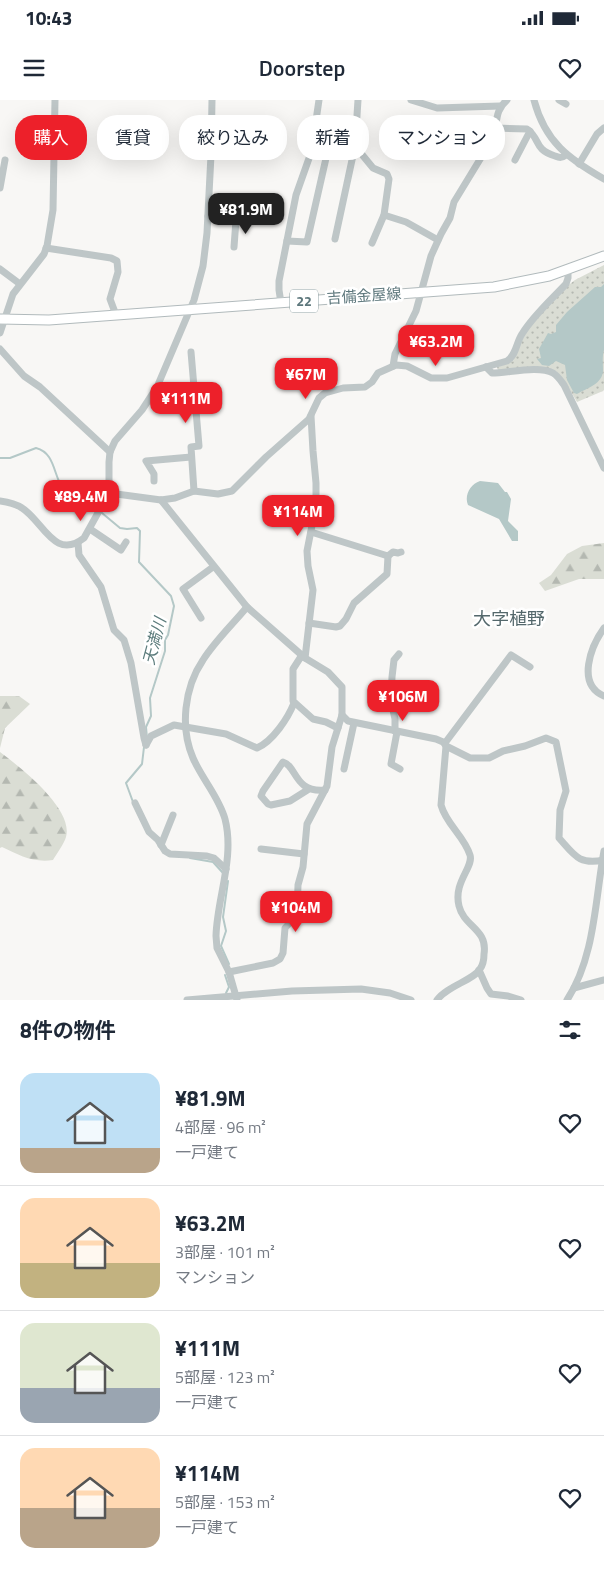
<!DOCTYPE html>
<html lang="ja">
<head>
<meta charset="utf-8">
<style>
  :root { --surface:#fff; --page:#f2f2f3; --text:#1f2937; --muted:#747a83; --line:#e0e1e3; --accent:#ed202a }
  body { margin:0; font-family:"Titillium Web","Noto Sans JP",sans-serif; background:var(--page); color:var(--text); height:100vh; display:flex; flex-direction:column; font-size:19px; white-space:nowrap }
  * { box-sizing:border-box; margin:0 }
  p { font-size:16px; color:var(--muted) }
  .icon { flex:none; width:28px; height:28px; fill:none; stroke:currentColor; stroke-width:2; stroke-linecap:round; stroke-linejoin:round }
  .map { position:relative; height:900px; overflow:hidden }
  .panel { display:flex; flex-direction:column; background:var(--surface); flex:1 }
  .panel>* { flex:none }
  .top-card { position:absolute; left:15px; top:15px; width:575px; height:45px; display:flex; gap:10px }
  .price { position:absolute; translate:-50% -42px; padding:0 11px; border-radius:10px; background:var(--accent); color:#fff; font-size:16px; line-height:32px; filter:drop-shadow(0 1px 2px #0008) }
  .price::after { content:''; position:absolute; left:50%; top:30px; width:15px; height:11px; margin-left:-8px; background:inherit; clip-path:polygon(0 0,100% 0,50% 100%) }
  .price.active { background:#222; color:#fff }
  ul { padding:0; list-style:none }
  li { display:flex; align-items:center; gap:15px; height:125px; padding:0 20px }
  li+li { border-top:1px solid var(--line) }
  li span { display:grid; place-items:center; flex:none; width:140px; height:100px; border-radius:15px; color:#555 }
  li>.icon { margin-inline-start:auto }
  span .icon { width:60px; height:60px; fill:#fffc; stroke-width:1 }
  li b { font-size:21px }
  h2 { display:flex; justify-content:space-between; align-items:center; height:60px; padding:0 20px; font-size:21px }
  .pill { padding:0 18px; border-radius:20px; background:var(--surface); box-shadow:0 5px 20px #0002; font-size:18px; line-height:45px }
  .pill.active { background:var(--accent); color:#fff }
  .status { display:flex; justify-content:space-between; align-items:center; height:35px; padding:0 25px; background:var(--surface); direction:ltr }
  .status svg { height:14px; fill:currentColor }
  header { display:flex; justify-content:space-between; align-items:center; height:65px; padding:0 20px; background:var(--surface); font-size:22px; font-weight:600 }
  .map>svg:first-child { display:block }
  .forest { fill:url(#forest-firs) }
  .park { fill:url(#park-dots) }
  .water { fill:#b4c8c7 }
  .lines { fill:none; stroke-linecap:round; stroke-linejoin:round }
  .stream { stroke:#b4c8c7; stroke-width:2 }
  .major-casing { stroke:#b1babc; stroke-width:11 }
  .minor { stroke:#bec6c7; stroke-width:7 }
  .major { stroke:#fff; stroke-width:9 }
  .labels { text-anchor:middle; stroke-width:5; stroke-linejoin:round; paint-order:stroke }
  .shield { fill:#fff; stroke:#8ea0a3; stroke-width:1 }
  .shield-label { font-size:14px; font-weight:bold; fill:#5d777c }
  .street-label { font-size:15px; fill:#5d777c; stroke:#fff }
  .water-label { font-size:16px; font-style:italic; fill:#5c7c7c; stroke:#fff }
  .quarter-label { font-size:18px; fill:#54686c; stroke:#fff }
</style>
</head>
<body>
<div class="status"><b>10:43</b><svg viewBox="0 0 49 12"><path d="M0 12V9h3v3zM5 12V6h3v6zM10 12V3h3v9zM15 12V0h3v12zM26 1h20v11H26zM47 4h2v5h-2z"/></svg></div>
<header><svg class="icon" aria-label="menu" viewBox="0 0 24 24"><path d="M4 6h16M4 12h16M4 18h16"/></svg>Doorstep<svg class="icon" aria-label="heart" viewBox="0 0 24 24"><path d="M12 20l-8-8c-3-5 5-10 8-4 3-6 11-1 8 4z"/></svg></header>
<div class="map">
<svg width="604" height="900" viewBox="0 0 604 900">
  <defs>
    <pattern id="forest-firs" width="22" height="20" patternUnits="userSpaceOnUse" patternTransform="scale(1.25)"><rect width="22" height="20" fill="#daddd4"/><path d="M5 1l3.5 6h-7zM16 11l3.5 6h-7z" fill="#b4b8b1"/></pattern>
    <pattern id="park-dots" width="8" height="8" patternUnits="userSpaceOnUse" patternTransform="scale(1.25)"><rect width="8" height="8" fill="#daddd4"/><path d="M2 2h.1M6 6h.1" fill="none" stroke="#b4b8b1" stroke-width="1.8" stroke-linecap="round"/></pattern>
  </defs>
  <rect width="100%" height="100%" fill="#f8f7f5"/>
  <g class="forest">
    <polygon points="604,443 604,479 579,479 545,491 539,483 551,475 567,454 582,446"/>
    <polygon points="0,596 19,596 30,604 5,628 0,648"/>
    <path d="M 0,652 C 20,667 74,709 66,737 C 64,744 57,753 53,760 C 33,763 19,755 2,747 L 0,748 Z"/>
  </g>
  <polygon class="park" points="604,165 604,290 603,291 577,302 564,280 556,271 498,270 497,267 513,261 519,246 530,226 566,187 575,180"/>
  <g class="water">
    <path d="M 604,184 L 604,250 C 602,257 603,263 603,270 C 603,284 587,288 577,294 L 574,293 L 567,280 L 565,265 L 556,261 L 549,266 L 542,265 L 537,259 L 541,258 L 539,249 L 548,233 L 551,234 L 556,232 L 556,225 L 567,212 L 595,187 L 601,187 Z"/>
    <path d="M 480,381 L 498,383 L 505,392 L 507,392 L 511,399 L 508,421 L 518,431 L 518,441 L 512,441 L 499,419 L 468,405 C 464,396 470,384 480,381 Z"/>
  </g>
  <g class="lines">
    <g class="stream">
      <path d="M 0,358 L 10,358 L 36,348 C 56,353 53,377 64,390 C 67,393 70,393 74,395 C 84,398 90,404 98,410"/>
      <polyline points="102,413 120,428 127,429 137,428 140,431 139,462 171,496 174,506 168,535 165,540 165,551 150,598 151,616 146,627 147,638"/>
      <polyline points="133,702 126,683 142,664 144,647"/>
      <polyline points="190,758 213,762 223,773"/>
      <polyline points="228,781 223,817 226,831 221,846 229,864"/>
      <polyline points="225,875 229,887 226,893"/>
    </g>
    <g class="major-casing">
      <polyline id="major" points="0,219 49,220 494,187 549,176 604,156"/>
    </g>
    <g class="minor">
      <polyline points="411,0 437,8 500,6"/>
      <path d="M 534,0 C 545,42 569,59 604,79"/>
      <polyline points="559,0 566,4"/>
      <path d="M 496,28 L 527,29 C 541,39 533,49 555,56 C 560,58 562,58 566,55"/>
      <polyline points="355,46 373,68 387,74 389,79 384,115 372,143"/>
      <polyline points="515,60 530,31"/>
      <polyline points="579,64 597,34 604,28"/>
      <polyline points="0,88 5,60"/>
      <polyline points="384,115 406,122 438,140"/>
      <path d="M 208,116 C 229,125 237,119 257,114"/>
      <polyline points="335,139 355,46 358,0"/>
      <polyline points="287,141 307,142 329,45 328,41 318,38 314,34 319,0"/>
      <polyline points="234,147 236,120"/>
      <polyline points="46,148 111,158 117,161 118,172 110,199 116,215"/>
      <polyline points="0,169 20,184"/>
      <polyline points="281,203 279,190 279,181 296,95 313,47 325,40"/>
      <polyline points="0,233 13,194 44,154 47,146 53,110 55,0"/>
      <polyline points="0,249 24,276 40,287 110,352"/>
      <polyline points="191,252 199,346 191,347 194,391"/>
      <path d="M 393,266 L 395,254 L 416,211 L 431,156 L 441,134 L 450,118 L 454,102 L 493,38 C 498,23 494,11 507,0"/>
      <path d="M 486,267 L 492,273 C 508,273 539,265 553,273 C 558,276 561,281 564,285 L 604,368"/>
      <polyline points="154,381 154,374 146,361 191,357"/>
      <path d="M 109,393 L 161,400 L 175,398 L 194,391 L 218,394 L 232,391 L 266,357 L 309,319 L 319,298 L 325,293 L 343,288 L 365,287 L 372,282 L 378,273 L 396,265 L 407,266 L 431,278 L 447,278 L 507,261 C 516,256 516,243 522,234 C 533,216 551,200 566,184 L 568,178 L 568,170"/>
      <polyline points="161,400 247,507 305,558 328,572 342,587 342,615 332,647 327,686 307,724 303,767 298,785 297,815 285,828 283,853 280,859 273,863 229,872"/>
      <path d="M 0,401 C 7,402 16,404 22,408 C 43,421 54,461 84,438 L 109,393 L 109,362 L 110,352 L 115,341 L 142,310 L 157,287 L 194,200 L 203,166 L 207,133 L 211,55 L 212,0"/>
      <polyline points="90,429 121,450 126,442"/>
      <polyline points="311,432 388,456 393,452 398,453 401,452"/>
      <polyline points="78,443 79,455 101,487 114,530 124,540 131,563 144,638 146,645"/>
      <polyline points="201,518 183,489 213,467"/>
      <polyline points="309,523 336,527 340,526 346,519 354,503 387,474 388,456"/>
      <path d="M 604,528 C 591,546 576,584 604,596"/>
      <polyline points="302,555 293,569 293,601 313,619 326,622 338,628"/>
      <polyline points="305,558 313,490 308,466 307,451 316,405 316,383 313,351 311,316"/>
      <path d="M 342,615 L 348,621 L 436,639 L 443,642 L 446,646 L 441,705 C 446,724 464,736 470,755 C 474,767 453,782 459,806 C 464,827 488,829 484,854 C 484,859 483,865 480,869 C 474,880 447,886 437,900"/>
      <polyline points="395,631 395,619 391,601 392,577 394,560 399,554"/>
      <polyline points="397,632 391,664 400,669"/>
      <polyline points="445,643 511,555 530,567"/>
      <path d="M 146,645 L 151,636 L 174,625 L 226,634 L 257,648 C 273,641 288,618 294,603"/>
      <path d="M 446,646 L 470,658 L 489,658 L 503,651 L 525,646 L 546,638 L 556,642 L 566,691 L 560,710 L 559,738 C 575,756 579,765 604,760"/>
      <polyline points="344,669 354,623"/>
      <path d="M 309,689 L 290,701 L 271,705 L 268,704 L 261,696 L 263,691 L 283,662 C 297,666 294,693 325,690"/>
      <polyline points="135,703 149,732 158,740 165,751 170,754 207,756 214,758 226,769"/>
      <polyline points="161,745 173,715"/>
      <polyline points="261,749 304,754"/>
      <polyline points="479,870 487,888 491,894 508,896 521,900"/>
      <polyline points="574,888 604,880"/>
      <polyline points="187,900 292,891 361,889 390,893 411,900"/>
      <path d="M 237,900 L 229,872 L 217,848 L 216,836 C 217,798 235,758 225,719 C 219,697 202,679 193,658 C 180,628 184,588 203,560 C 215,541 232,525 247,507"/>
      <path d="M 567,900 C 595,857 595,800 604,751"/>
    </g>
    <use href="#major" class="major"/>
  </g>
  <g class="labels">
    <rect class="shield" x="290" y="189.5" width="28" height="23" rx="4"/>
    <g class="shield-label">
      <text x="304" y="206">22</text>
    </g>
    <g class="street-label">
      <text transform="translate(364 196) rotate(-4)" y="5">吉備金屋線</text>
    </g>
    <g class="water-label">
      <text transform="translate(154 541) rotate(-75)" y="6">天満川</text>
    </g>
    <g class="quarter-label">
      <text x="509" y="525">大字植野</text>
    </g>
  </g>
</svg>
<b class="price active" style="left:246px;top:135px">¥81.9M</b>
<b class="price" style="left:436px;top:267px">¥63.2M</b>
<b class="price" style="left:306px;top:300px">¥67M</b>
<b class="price" style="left:186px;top:324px">¥111M</b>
<b class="price" style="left:81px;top:422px">¥89.4M</b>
<b class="price" style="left:298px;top:437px">¥114M</b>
<b class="price" style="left:403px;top:622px">¥106M</b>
<b class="price" style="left:296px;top:833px">¥104M</b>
<div class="top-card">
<a class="pill active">購入</a>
<a class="pill">賃貸</a>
<a class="pill">絞り込み</a>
<a class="pill">新着</a>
<a class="pill">マンション</a>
</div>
</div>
<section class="panel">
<h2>8件の物件<svg class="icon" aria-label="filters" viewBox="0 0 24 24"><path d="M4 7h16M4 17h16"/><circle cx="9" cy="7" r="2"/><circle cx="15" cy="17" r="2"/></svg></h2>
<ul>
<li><span style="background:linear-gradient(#bfe0f5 75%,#b9a48a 0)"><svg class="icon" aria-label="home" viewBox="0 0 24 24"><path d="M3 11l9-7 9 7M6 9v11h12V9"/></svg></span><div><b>¥81.9M</b><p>4部屋 · 96 m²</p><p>一戸建て</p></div><svg class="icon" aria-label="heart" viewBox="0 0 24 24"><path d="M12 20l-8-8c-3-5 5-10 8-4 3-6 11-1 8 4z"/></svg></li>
<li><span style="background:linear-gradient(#ffd9b3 65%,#c2b280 0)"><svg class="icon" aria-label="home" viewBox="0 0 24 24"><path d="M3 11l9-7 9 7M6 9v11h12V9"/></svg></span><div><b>¥63.2M</b><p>3部屋 · 101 m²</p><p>マンション</p></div><svg class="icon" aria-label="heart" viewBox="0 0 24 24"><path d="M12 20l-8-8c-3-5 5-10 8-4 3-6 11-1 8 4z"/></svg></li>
<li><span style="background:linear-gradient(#dfe7d0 65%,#9aa5b1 0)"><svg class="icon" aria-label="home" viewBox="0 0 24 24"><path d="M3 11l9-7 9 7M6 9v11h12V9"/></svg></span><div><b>¥111M</b><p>5部屋 · 123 m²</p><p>一戸建て</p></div><svg class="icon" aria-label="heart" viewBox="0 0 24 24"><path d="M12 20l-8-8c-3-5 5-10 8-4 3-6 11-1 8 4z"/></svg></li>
<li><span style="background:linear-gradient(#ffd9b3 60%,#b9a48a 0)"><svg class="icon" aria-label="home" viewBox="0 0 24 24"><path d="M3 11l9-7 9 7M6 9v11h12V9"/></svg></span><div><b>¥114M</b><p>5部屋 · 153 m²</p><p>一戸建て</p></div><svg class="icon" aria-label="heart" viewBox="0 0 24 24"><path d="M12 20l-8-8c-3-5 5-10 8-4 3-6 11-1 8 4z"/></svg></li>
</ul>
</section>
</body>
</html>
